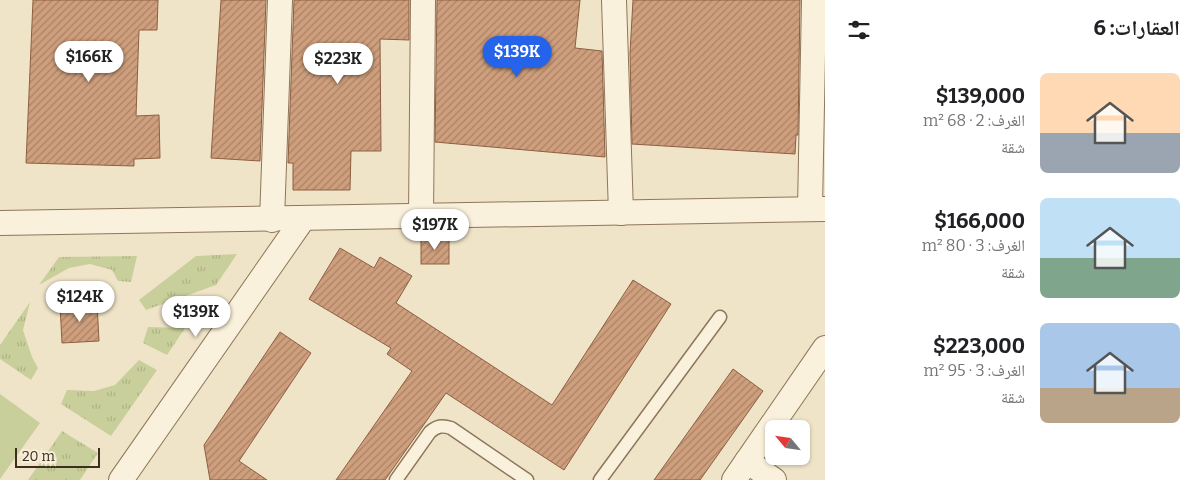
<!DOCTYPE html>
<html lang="ar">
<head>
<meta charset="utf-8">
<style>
  :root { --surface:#fff; --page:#f2f2f2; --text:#202124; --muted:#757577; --accent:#2563eb }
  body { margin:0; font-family:Bitter,"Noto Naskh Arabic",serif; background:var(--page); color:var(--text); direction:rtl; height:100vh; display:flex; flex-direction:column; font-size:19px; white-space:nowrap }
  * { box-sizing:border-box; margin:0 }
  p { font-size:16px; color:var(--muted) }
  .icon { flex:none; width:28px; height:28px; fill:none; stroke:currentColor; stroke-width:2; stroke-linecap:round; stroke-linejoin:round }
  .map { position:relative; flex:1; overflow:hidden; direction:ltr }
  .panel { display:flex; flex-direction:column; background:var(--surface); width:375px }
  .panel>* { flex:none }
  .needle { width:32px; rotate:299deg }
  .buttons { position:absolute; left:765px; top:420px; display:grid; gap:10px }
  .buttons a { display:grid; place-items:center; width:45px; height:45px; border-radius:8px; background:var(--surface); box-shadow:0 1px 4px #0004; font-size:25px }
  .scale { position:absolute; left:15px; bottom:12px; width:85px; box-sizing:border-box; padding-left:5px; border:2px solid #3d2e20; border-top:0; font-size:14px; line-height:18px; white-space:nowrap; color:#3d2e20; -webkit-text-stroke:4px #f7eed8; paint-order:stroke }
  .price { position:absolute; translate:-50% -42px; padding:0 11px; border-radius:18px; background:#fff; color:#222; font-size:16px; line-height:32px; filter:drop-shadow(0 1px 2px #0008) }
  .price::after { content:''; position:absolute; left:50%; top:30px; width:15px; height:11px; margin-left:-8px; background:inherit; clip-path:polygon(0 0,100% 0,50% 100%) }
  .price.current { background:var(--accent); color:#fff }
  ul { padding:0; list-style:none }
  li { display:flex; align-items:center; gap:15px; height:125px; padding:0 20px }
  li span { display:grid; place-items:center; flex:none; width:140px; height:100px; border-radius:8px; color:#555 }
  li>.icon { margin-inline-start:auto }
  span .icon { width:60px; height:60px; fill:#fffc; stroke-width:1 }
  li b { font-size:21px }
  h2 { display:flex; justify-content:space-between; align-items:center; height:60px; padding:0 20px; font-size:21px }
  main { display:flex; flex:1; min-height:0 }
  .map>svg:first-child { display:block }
  .grass { fill:url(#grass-tufts) }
  .garden { fill:#c9cf9b }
  .building { fill:url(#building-hatch); stroke:#8d5f41 }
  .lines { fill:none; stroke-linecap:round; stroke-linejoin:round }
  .lane-casing { stroke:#8d765c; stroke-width:15 }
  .street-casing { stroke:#8d765c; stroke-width:26 }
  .lane { stroke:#faf1dc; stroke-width:12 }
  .street { stroke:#faf1dc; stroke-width:24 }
</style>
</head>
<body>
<main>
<section class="panel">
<h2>العقارات: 6<svg class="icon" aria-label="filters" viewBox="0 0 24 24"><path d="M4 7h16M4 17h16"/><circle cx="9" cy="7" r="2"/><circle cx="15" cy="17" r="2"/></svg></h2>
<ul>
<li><span style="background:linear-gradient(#ffd9b3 60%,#9aa5b1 0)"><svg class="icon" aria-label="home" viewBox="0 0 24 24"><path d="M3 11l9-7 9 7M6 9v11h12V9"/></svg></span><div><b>$139,000</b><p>الغرف: 2 · 68 m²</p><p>شقة</p></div></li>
<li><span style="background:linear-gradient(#bfe0f5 60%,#7fa58c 0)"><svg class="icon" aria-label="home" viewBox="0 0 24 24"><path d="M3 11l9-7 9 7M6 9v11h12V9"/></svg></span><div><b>$166,000</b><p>الغرف: 3 · 80 m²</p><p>شقة</p></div></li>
<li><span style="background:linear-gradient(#a9c7e8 65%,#b9a48a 0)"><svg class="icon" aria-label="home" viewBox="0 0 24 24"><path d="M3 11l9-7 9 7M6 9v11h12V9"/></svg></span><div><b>$223,000</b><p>الغرف: 3 · 95 m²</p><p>شقة</p></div></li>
</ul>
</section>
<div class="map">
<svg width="825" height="480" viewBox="0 0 825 480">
  <defs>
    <pattern id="grass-tufts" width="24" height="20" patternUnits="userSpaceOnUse" patternTransform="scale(1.25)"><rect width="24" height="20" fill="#c9cf9b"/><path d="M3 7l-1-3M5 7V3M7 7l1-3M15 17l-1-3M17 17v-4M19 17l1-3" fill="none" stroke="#aeb285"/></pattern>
    <pattern id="building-hatch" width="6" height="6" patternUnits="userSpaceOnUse" patternTransform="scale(1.25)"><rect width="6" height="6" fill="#cf9f7d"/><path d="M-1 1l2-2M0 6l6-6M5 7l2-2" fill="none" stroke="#a98266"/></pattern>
  </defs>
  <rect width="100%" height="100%" fill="#f0e4c8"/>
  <g class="grass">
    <polygon points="237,254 216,285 146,310 139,300 196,256"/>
    <polygon points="137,256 131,282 118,281 112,270 90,264 69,268 39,285 59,257"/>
    <polygon points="30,302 23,330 32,357 38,368 31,380 0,359 0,345"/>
    <polygon points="148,327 185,328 167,355 143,343"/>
    <polygon points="139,360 157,370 111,436 61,404 67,390 94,391 115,385"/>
    <polygon points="62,431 98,453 80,480 28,480"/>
  </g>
  <polygon class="garden" points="0,394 40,423 0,479"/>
  <g class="building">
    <polygon points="33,0 158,0 157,30 139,30 136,116 159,115 160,158 134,159 134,166 26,163"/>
    <polygon points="221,0 266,0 260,161 211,158"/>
    <polygon points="294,0 409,0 409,40 380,39 381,151 351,151 350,190 293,190 293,163 288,163"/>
    <polygon points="437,0 580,0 575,48 602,51 605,157 435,142"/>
    <polygon points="633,0 800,0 798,135 796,135 795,154 632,144 630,53"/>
    <rect x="421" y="237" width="28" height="27"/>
    <polygon points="340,248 374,268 380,257 412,276 396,303 552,405 633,280 671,304 564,470 446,393 385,480 336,480 412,371 387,354 391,348 309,299"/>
    <polygon points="97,303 99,341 62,343 60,305"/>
    <polygon points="280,332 311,353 239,461 267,480 210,480 204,445"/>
    <polygon points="733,369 763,391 700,480 654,480"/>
  </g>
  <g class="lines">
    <g class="lane-casing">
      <g id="lane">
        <path d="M 396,480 L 430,432 C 437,426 442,425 451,428 L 527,480"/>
        <polyline points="600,480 720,317"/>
      </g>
    </g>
    <g class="street-casing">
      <g id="street">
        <polyline points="614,0 621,213"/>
        <polyline points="810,209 814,0"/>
        <polyline points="421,216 423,0"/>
        <polyline points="272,220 280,0"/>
        <polyline points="0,223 825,209"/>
        <polyline points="747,461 774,480"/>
        <polyline points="121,480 303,219"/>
        <polyline points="734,480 825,348"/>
      </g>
    </g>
    <use href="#lane" class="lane"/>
    <use href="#street" class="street"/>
  </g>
</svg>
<div class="buttons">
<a><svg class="needle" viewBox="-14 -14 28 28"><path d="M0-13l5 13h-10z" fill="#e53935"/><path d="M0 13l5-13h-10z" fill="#757577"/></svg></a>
</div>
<div class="scale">20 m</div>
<b class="price current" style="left:517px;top:78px">$139K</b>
<b class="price" style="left:89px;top:83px">$166K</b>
<b class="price" style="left:338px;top:85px">$223K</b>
<b class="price" style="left:435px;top:251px">$197K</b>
<b class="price" style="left:80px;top:323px">$124K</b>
<b class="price" style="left:196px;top:338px">$139K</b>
</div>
</main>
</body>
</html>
